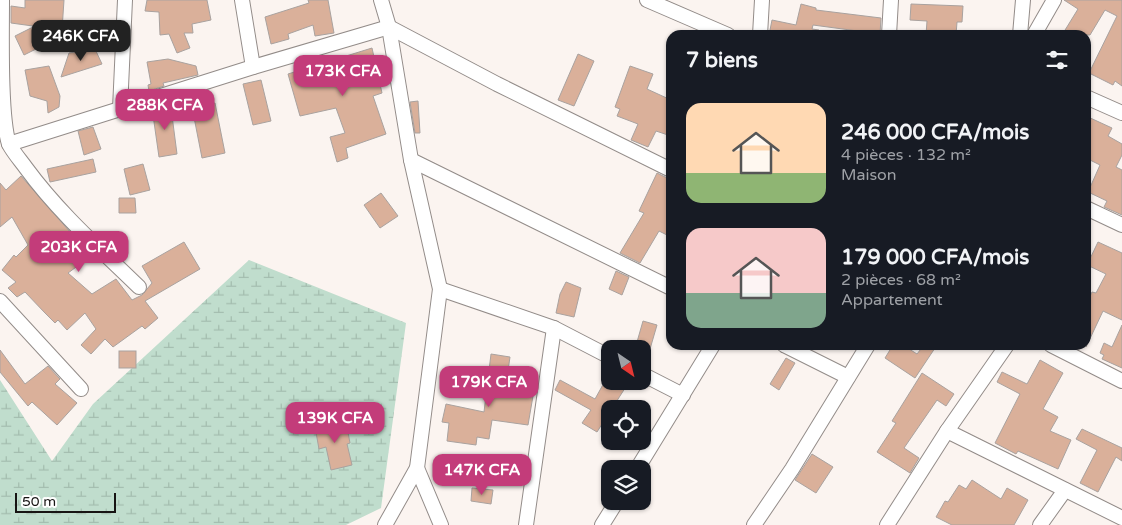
<!DOCTYPE html>
<html lang="fr">
<head>
<meta charset="utf-8">
<style>
  :root { --surface:#171b24; --page:#20242c; --text:#f1f3f6; --muted:#9ea1a6; --accent:#c33c7a }
  body { margin:0; font-family:"Varela Round",sans-serif; background:var(--page); color:var(--text); height:100vh; display:flex; flex-direction:column; font-size:19px; white-space:nowrap }
  * { box-sizing:border-box; margin:0 }
  p { font-size:16px; color:var(--muted) }
  .icon { flex:none; width:28px; height:28px; fill:none; stroke:currentColor; stroke-width:2; stroke-linecap:round; stroke-linejoin:round }
  .map { position:relative; flex:1; overflow:hidden }
  .side { position:absolute; left:666px; top:30px; width:425px; height:320px; display:flex; flex-direction:column; background:var(--surface); border-radius:15px; box-shadow:0 1px 4px #0004 }
  .side>* { flex:none }
  .needle { width:32px; rotate:145deg }
  .controls { position:absolute; left:601px; top:340px; display:grid; gap:10px }
  .controls a { display:grid; place-items:center; width:50px; height:50px; border-radius:10px; background:var(--surface); box-shadow:0 1px 4px #0004; font-size:25px }
  .scale { position:absolute; left:15px; bottom:12px; width:101px; box-sizing:border-box; padding-left:5px; border:2px solid #171413; border-top:0; font-size:14px; line-height:18px; white-space:nowrap; color:#171413; -webkit-text-stroke:4px #fff; paint-order:stroke }
  .price { position:absolute; translate:-50% -42px; padding:0 11px; border-radius:10px; background:var(--accent); color:#fff; font-size:16px; line-height:32px; filter:drop-shadow(0 1px 2px #0008) }
  .price::after { content:''; position:absolute; left:50%; top:30px; width:15px; height:11px; margin-left:-8px; background:inherit; clip-path:polygon(0 0,100% 0,50% 100%) }
  .price.current { background:#222; color:#fff }
  ul { padding:0; list-style:none }
  li { display:flex; align-items:center; gap:15px; height:125px; padding:0 20px }
  li span { display:grid; place-items:center; flex:none; width:140px; height:100px; border-radius:15px; color:#555 }
  li>.icon { margin-inline-start:auto }
  span .icon { width:60px; height:60px; fill:#fffc; stroke-width:1 }
  li b { font-size:21px }
  h2 { display:flex; justify-content:space-between; align-items:center; height:60px; padding:0 20px; font-size:21px }
  .map>svg:first-child { display:block }
  .wetland { fill:url(#wetland-marsh) }
  .building { fill:#dab09a; stroke:#a9a29f }
  .lines { fill:none; stroke-linecap:round; stroke-linejoin:round }
  .street-casing { stroke:#938c89; stroke-width:16 }
  .street { stroke:#fff; stroke-width:14 }
</style>
</head>
<body>
<div class="map">
<svg width="1122" height="525" viewBox="0 0 1122 525">
  <defs>
    <pattern id="wetland-marsh" width="20" height="14" patternUnits="userSpaceOnUse" patternTransform="scale(1.25)"><rect width="20" height="14" fill="#c0ddcd"/><path d="M1 5h8M5 5V1M11 12h8M15 12V8" fill="none" stroke="#a4bdaf"/></pattern>
  </defs>
  <rect width="100%" height="100%" fill="#fbf4f0"/>
  <polygon class="wetland" points="249,260 406,323 381,508 346,525 0,525 0,380 52,461 93,404"/>
  <g class="building">
    <polygon points="25,0 64,0 62,30 11,23 11,6 25,8"/>
    <polygon points="147,0 207,0 211,20 192,24 193,33 184,33 190,48 177,53 169,34 160,35 159,12 145,11"/>
    <polygon points="308,0 328,0 334,33 315,36 313,25 288,34 289,39 271,44 265,17 309,3"/>
    <polygon points="1064,0 1122,0 1122,86 1115,81 1113,85 1089,73 1117,16 1105,10 1090,35 1062,35 1078,9"/>
    <polygon points="801,4 816,8 816,10 881,18 880,34 813,25 812,29 819,30 819,35 769,35 772,20 796,25"/>
    <polygon points="911,4 963,6 962,22 957,22 956,35 926,35 927,21 910,20"/>
    <polygon points="35,26 44,45 24,55 15,36"/>
    <polygon points="372,48 382,93 373,96 386,134 346,148 348,158 337,162 330,137 345,133 336,108 300,116 288,74"/>
    <polygon points="95,49 102,64 61,77 69,53"/>
    <polygon points="578,54 594,61 574,106 558,100"/>
    <polygon points="168,59 196,66 198,75 163,83 164,86 149,91 148,85 151,84 147,62"/>
    <polygon points="49,66 60,96 59,107 48,113 47,101 30,96 25,70"/>
    <polygon points="630,66 653,74 647,89 671,100 671,136 656,131 648,147 631,140 638,124 617,116 620,109 615,107"/>
    <polygon points="261,80 271,121 253,125 243,84"/>
    <polygon points="418,101 420,133 415,133 410,102"/>
    <polygon points="215,103 225,153 202,158 192,107"/>
    <polygon points="166,104 167,109 171,108 177,154 159,157 152,108"/>
    <polygon points="1086,116 1112,128 1108,136 1122,144 1122,155 1116,167 1122,170 1122,215 1104,207 1107,201 1088,192 1100,165 1086,158"/>
    <polygon points="93,127 101,149 84,155 78,131"/>
    <polygon points="93,159 96,172 50,182 47,169"/>
    <polygon points="143,164 150,190 130,195 124,169"/>
    <polygon points="657,173 671,180 671,237 659,231 640,263 620,253 644,213 639,211"/>
    <polygon points="21,176 71,233 67,236 83,262 68,273 92,294 116,279 132,300 142,295 152,283 142,266 184,242 200,269 145,301 158,318 145,329 142,326 113,347 105,339 91,354 81,345 96,329 85,313 67,330 58,320 55,323 45,313 25,292 17,297 8,288 16,282 2,270 14,255 16,257 28,245 12,217 0,227 0,183 6,190"/>
    <polygon points="381,193 398,216 380,228 364,205"/>
    <polygon points="119,198 135,198 136,213 119,213"/>
    <polygon points="1098,242 1122,253 1122,320 1103,311 1086,347 1086,305 1092,292 1096,293 1106,274 1087,265"/>
    <polygon points="616,271 629,277 622,295 609,289"/>
    <polygon points="566,282 581,288 574,317 556,313 560,294"/>
    <polygon points="643,321 657,325 650,349 635,349"/>
    <polygon points="1122,325 1122,368 1102,359 1104,355 1100,353 1104,343 1112,347"/>
    <polygon points="893,345 903,345 917,354 924,345 937,345 915,378 885,358"/>
    <polygon points="0,350 25,384 48,366 60,379 55,384 77,403 57,425 32,402 28,406 0,372"/>
    <rect x="119" y="351" width="17" height="17"/>
    <polygon points="491,354 510,357 505,391 533,396 528,425 492,420 489,439 477,437 476,445 447,441 449,423 442,422 446,404 484,412"/>
    <polygon points="786,358 795,363 779,390 770,384"/>
    <polygon points="1040,360 1063,373 1043,409 1058,417 1050,431 1071,440 1058,469 1018,451 1016,454 995,443 1020,394 997,382 1002,372 1027,384"/>
    <polygon points="922,373 954,394 946,406 937,400 904,448 919,458 910,473 877,452 896,423 892,421"/>
    <polygon points="560,380 595,399 605,381 621,381 627,385 597,432 582,423 591,410 555,390"/>
    <polygon points="346,422 350,443 347,444 352,465 331,470 326,447 319,449 315,427"/>
    <polygon points="1082,429 1122,448 1122,461 1116,457 1098,492 1080,483 1097,450 1076,439"/>
    <polygon points="812,454 833,467 816,493 795,480"/>
    <polygon points="437,461 472,467 469,482 435,477"/>
    <polygon points="972,480 1001,499 1007,488 1028,500 1014,525 952,525 936,517 945,501 948,502 959,485 966,489"/>
    <polygon points="472,488 493,490 491,504 471,501"/>
  </g>
  <g class="lines">
    <g class="street-casing">
      <g id="street">
        <path d="M 2,0 C 2,34 0,116 9,144 C 13,152 21,161 26,168 C 59,213 100,249 139,287"/>
        <polyline points="242,0 253,67"/>
        <polyline points="381,0 389,27 411,160 440,289 417,468 385,525"/>
        <polyline points="647,0 728,35"/>
        <polyline points="760,35 762,0"/>
        <polyline points="889,35 891,0"/>
        <polyline points="1020,35 1023,0"/>
        <polyline points="1034,35 1054,0"/>
        <polyline points="1086,97 1122,113"/>
        <polyline points="120,109 125,0"/>
        <polyline points="9,144 253,67 389,27 497,84 671,170"/>
        <polyline points="411,160 671,288"/>
        <polyline points="1086,208 1122,225"/>
        <polyline points="440,289 554,328 610,357"/>
        <polyline points="0,301 81,389"/>
        <polyline points="784,345 848,377"/>
        <polyline points="1051,345 1122,381"/>
        <polyline points="642,374 683,395"/>
        <polyline points="947,431 1122,518"/>
        <polyline points="417,468 441,525"/>
        <polyline points="637,469 713,345"/>
        <polyline points="526,525 554,328"/>
        <polyline points="602,525 617,501"/>
        <polyline points="754,525 792,469 868,345"/>
        <polyline points="887,525 947,431 1007,345"/>
        <polyline points="1040,525 1065,490"/>
      </g>
    </g>
    <use href="#street" class="street"/>
  </g>
</svg>
<div class="controls">
<a><svg class="needle" viewBox="-14 -14 28 28"><path d="M0-13l5 13h-10z" fill="#e53935"/><path d="M0 13l5-13h-10z" fill="#9ea1a6"/></svg></a>
<a><svg class="icon" aria-label="locate" viewBox="0 0 24 24"><circle cx="12" cy="12" r="6"/><path d="M12 2v4M12 18v4M2 12h4M18 12h4"/></svg></a>
<a><svg class="icon" aria-label="layers" viewBox="0 0 24 24"><path d="M12 4l9 5-9 5-9-5zM3 14l9 5 9-5"/></svg></a>
</div>
<div class="scale">50 m</div>
<b class="price current" style="left:81px;top:62px">246K CFA</b>
<b class="price" style="left:343px;top:97px">173K CFA</b>
<b class="price" style="left:165px;top:131px">288K CFA</b>
<b class="price" style="left:79px;top:273px">203K CFA</b>
<b class="price" style="left:489px;top:408px">179K CFA</b>
<b class="price" style="left:335px;top:444px">139K CFA</b>
<b class="price" style="left:482px;top:496px">147K CFA</b>
<section class="side">
<h2>7 biens<svg class="icon" aria-label="filters" viewBox="0 0 24 24"><path d="M4 7h16M4 17h16"/><circle cx="9" cy="7" r="2"/><circle cx="15" cy="17" r="2"/></svg></h2>
<ul>
<li><span style="background:linear-gradient(#ffd9b3 70%,#8fb573 0)"><svg class="icon" aria-label="home" viewBox="0 0 24 24"><path d="M3 11l9-7 9 7M6 9v11h12V9"/></svg></span><div><b>246 000 CFA/mois</b><p>4 pièces · 132 m²</p><p>Maison</p></div></li>
<li><span style="background:linear-gradient(#f6c9c9 65%,#7fa58c 0)"><svg class="icon" aria-label="home" viewBox="0 0 24 24"><path d="M3 11l9-7 9 7M6 9v11h12V9"/></svg></span><div><b>179 000 CFA/mois</b><p>2 pièces · 68 m²</p><p>Appartement</p></div></li>
</ul>
</section>
</div>
</body>
</html>
